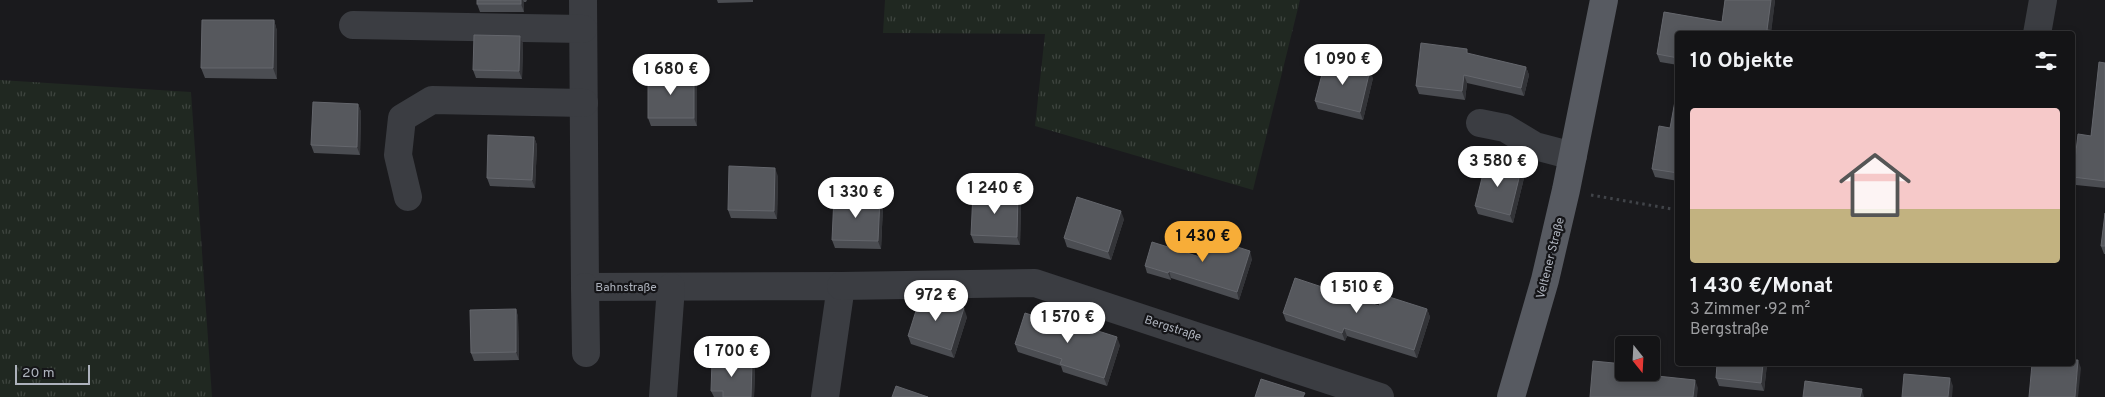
<!DOCTYPE html>
<html lang="de">
<head>
<meta charset="utf-8">
<style>
  :root { --surface:#141416; --page:#212123; --text:#f1f3f6; --muted:#9d9ea1; --line:#333335; --accent:#f7ad38 }
  body { margin:0; font-family:Overpass,sans-serif; background:var(--page); color:var(--text); height:100vh; display:flex; flex-direction:column; font-size:19px; white-space:nowrap }
  * { box-sizing:border-box; margin:0 }
  p { font-size:16px; color:var(--muted) }
  .icon { flex:none; width:28px; height:28px; fill:none; stroke:currentColor; stroke-width:2; stroke-linecap:round; stroke-linejoin:round }
  .map { position:relative; flex:1; overflow:hidden }
  .sheet { position:absolute; left:1675px; top:31px; width:400px; height:335px; display:flex; flex-direction:column; background:var(--surface); border-radius:5px; box-shadow:0 2px 8px #0003,0 0 0 1px var(--line) }
  .sheet>* { flex:none }
  .needle { width:32px; rotate:162deg }
  .buttons { position:absolute; left:1615px; top:336px; display:grid; gap:10px }
  .buttons a { display:grid; place-items:center; width:45px; height:45px; border-radius:5px; background:var(--surface); box-shadow:0 2px 8px #0003,0 0 0 1px var(--line); font-size:25px }
  .scale { position:absolute; left:15px; bottom:12px; width:75px; box-sizing:border-box; padding-left:5px; border:2px solid #adb2bc; border-top:0; font-size:14px; line-height:18px; white-space:nowrap; color:#adb2bc; -webkit-text-stroke:4px #151518; paint-order:stroke }
  .price { position:absolute; translate:-50% -42px; padding:0 11px; border-radius:18px; background:#fff; color:#222; font-size:16px; line-height:32px; filter:drop-shadow(0 1px 2px #0008) }
  .price::after { content:''; position:absolute; left:50%; top:30px; width:15px; height:11px; margin-left:-8px; background:inherit; clip-path:polygon(0 0,100% 0,50% 100%) }
  .price.selected { background:var(--accent); color:#111 }
  ul { padding:0; list-style:none }
  li { display:grid; align-content:center; gap:10px; height:265px; padding:0 15px }
  li span { display:grid; place-items:center; height:155px; border-radius:5px; color:#555 }
  li>.icon { margin-inline-start:auto }
  span .icon { width:90px; height:90px; fill:#fffc; stroke-width:1 }
  li b { font-size:21px }
  h2 { display:flex; justify-content:space-between; align-items:center; height:60px; padding:0 15px; font-size:21px }
  .map>svg:first-child { display:block }
  .grass { fill:url(#grass-tufts) }
  .lines { fill:none; stroke-linecap:round; stroke-linejoin:round }
  .path { stroke:#414449; stroke-width:3; stroke-dasharray:2.5 4; stroke-linecap:butt }
  .minor { stroke:#3b3d42; stroke-width:28 }
  .major { stroke:#575a61; stroke-width:28 }
  .wall { fill:#4b4d52 }
  .shaded-wall { fill:#333438 }
  .building { fill:#56585d; stroke:#64666c }
  .labels { text-anchor:middle; stroke-width:4.5; stroke-linejoin:round; paint-order:stroke }
  .street-label { font-size:12px; fill:#adb2bc; stroke:#151518 }
</style>
</head>
<body>
<div class="map">
<svg width="2105" height="397" viewBox="0 0 2105 397">
  <defs>
    <pattern id="grass-tufts" width="24" height="20" patternUnits="userSpaceOnUse" patternTransform="scale(1.25)"><rect width="24" height="20" fill="#202821"/><path d="M3 7l-1-3M5 7V3M7 7l1-3M15 17l-1-3M17 17v-4M19 17l1-3" fill="none" stroke="#3e453f"/></pattern>
  </defs>
  <rect width="100%" height="100%" fill="#1a1a1d"/>
  <g class="grass">
    <polygon points="885,0 1300,0 1253,190 1035,126 1045,34 883,33"/>
    <polygon points="0,80 191,92 212,397 0,397"/>
  </g>
  <g class="lines">
    <polyline class="path" points="1591,195 1678,210"/>
    <g class="minor">
      <polyline points="583,0 585,287 841,286 825,397"/>
      <polyline points="353,25 583,29"/>
      <polyline points="2037,34 2043,0"/>
      <polyline points="1480,123 1505,128 1535,146 1573,156"/>
      <polyline points="408,197 398,155 402,118 432,100 584,103"/>
      <polyline points="841,286 1035,283 1380,397"/>
      <polyline points="585,287 586,353"/>
      <polyline points="663,397 671,287"/>
    </g>
    <polyline class="major" points="1511,397 1545,280 1566,190 1604,0"/>
  </g>
  <g class="wall">
    <polygon points="477,0 527,0 526,2 524,2 524,12 480,12 477,4"/>
    <polygon points="717,0 753,0 753,2 718,3"/>
    <polygon points="1725,0 1775,0 1771,31 1782,32 1783,34 1678,34 1678,65 1660,62 1657,54 1664,12 1722,22"/>
    <polygon points="274,20 277,31 277,79 205,78 201,68"/>
    <polygon points="520,36 523,44 522,79 476,78 473,70"/>
    <polygon points="1469,54 1526,67 1529,75 1524,96 1467,83 1465,100 1419,94 1416,86"/>
    <polygon points="2105,63 2105,188 2076,185 2073,177 2091,136"/>
    <polygon points="1373,78 1363,120 1318,109 1315,101"/>
    <polygon points="697,83 697,126 651,126 648,118"/>
    <polygon points="1678,85 1678,181 1655,177 1652,169 1670,128"/>
    <polygon points="358,104 361,112 360,155 314,153 311,145"/>
    <polygon points="534,137 537,145 535,188 490,186 487,178"/>
    <polygon points="1521,170 1524,178 1513,223 1478,214 1475,206"/>
    <polygon points="778,176 777,219 731,218 728,210"/>
    <polygon points="1018,194 1021,202 1020,245 974,243 971,235"/>
    <polygon points="883,206 881,249 835,248 832,240"/>
    <polygon points="2105,213 2105,254 2104,254 2101,246"/>
    <polygon points="1124,219 1111,260 1067,247 1064,238"/>
    <polygon points="1200,257 1252,259 1239,300 1171,278 1171,280 1147,273 1145,266"/>
    <polygon points="1379,306 1427,309 1430,317 1417,358 1347,336 1345,341 1286,321 1283,313"/>
    <polygon points="516,309 518,317 519,360 474,361 471,353"/>
    <polygon points="967,317 954,358 911,344 908,336"/>
    <polygon points="1015,344 1120,345 1107,386 1063,372 1061,366 1018,352"/>
    <polygon points="752,362 755,370 754,397 714,397 711,391"/>
    <polygon points="1767,364 1764,391 1719,386 1716,378"/>
  </g>
  <g class="shaded-wall">
    <polygon points="521,0 523,0 524,2 524,12 521,4"/>
    <polygon points="1771,0 1775,0 1771,34 1767,30"/>
    <polygon points="274,20 277,31 277,79 273,68"/>
    <polygon points="520,36 523,44 522,79 519,71"/>
    <polygon points="1526,67 1529,75 1524,96 1521,88"/>
    <polygon points="1370,70 1373,78 1363,120 1360,112"/>
    <polygon points="694,75 697,83 697,126 694,118"/>
    <polygon points="1464,75 1467,83 1465,100 1462,91"/>
    <polygon points="358,104 361,112 360,155 357,147"/>
    <polygon points="534,137 537,145 535,188 532,180"/>
    <polygon points="775,168 778,176 777,219 774,211"/>
    <polygon points="1521,170 1524,178 1513,223 1510,215"/>
    <polygon points="1018,194 1021,202 1020,245 1017,237"/>
    <polygon points="880,198 883,206 881,249 878,241"/>
    <polygon points="1121,211 1124,219 1111,260 1108,252"/>
    <polygon points="1250,251 1252,259 1239,300 1237,292"/>
    <polygon points="1169,271 1171,278 1171,280 1168,273"/>
    <polygon points="964,308 967,317 954,358 951,350"/>
    <polygon points="516,309 518,317 519,360 516,352"/>
    <polygon points="1427,309 1430,317 1417,358 1414,350"/>
    <polygon points="1344,328 1347,336 1345,341 1342,333"/>
    <polygon points="1117,337 1120,345 1107,386 1104,378"/>
    <polygon points="2078,360 2081,368 2078,397 2075,397"/>
    <polygon points="752,362 755,370 754,397 751,397"/>
    <polygon points="1763,364 1767,364 1764,391 1761,383"/>
    <polygon points="1950,378 1953,386 1952,397 1948,397"/>
    <polygon points="1695,380 1698,388 1697,397 1693,397"/>
    <polygon points="1862,389 1864,397 1860,397"/>
  </g>
  <g class="building">
    <rect x="477" y="0" width="44" height="4"/>
    <polygon points="1725,0 1771,0 1767,30 1782,32 1782,34 1678,34 1678,58 1657,54 1664,12 1722,22"/>
    <polygon points="202,20 274,20 273,68 201,68"/>
    <polygon points="474,35 520,36 519,71 473,70"/>
    <polygon points="1421,43 1467,49 1467,53 1526,67 1521,88 1464,75 1462,91 1416,86"/>
    <polygon points="1326,59 1370,70 1360,112 1315,101"/>
    <polygon points="2099,62 2105,63 2105,181 2073,177 2078,134 2091,136"/>
    <rect x="648" y="75" width="46" height="43"/>
    <polygon points="1678,85 1678,173 1652,169 1659,126 1670,128"/>
    <polygon points="313,102 358,104 357,147 311,145"/>
    <polygon points="488,135 534,137 532,180 487,178"/>
    <polygon points="1486,162 1521,170 1510,215 1475,206"/>
    <polygon points="729,166 775,168 774,211 728,210"/>
    <polygon points="973,192 1018,194 1017,237 971,235"/>
    <polygon points="834,196 880,198 878,241 832,240"/>
    <polygon points="1077,197 1121,211 1108,252 1064,238"/>
    <polygon points="2105,213 2105,246 2101,246"/>
    <polygon points="1206,237 1250,251 1237,292 1169,271 1168,273 1145,266 1152,242 1200,257"/>
    <polygon points="1295,278 1379,306 1383,295 1427,309 1414,350 1344,328 1342,333 1283,313"/>
    <polygon points="921,295 964,308 951,350 908,336"/>
    <polygon points="516,309 516,352 471,353 470,310"/>
    <polygon points="1025,313 1072,328 1073,323 1117,337 1104,378 1060,364 1062,359 1015,344"/>
    <polygon points="2072,360 2078,360 2075,397 2029,397 2032,364 2072,364"/>
    <polygon points="712,361 752,362 751,397 723,397 723,391 711,391"/>
    <polygon points="1593,361 1624,364 1624,372 1638,372 1638,374 1695,380 1693,397 1590,397"/>
    <polygon points="1717,364 1763,364 1761,383 1716,378"/>
    <polygon points="1904,374 1950,378 1948,397 1902,397"/>
    <polygon points="1261,379 1305,393 1303,397 1255,397"/>
    <polygon points="1805,381 1862,389 1860,397 1803,397"/>
    <polygon points="896,386 928,397 892,397"/>
  </g>
  <g class="labels">
    <g class="street-label">
      <text transform="translate(1550 258) rotate(-76)" y="4">Veltener Straße</text>
      <text x="626" y="291">Bahnstraße</text>
      <text transform="translate(1173 328) rotate(18)" y="4">Bergstraße</text>
    </g>
  </g>
</svg>
<div class="buttons">
<a><svg class="needle" viewBox="-14 -14 28 28"><path d="M0-13l5 13h-10z" fill="#e53935"/><path d="M0 13l5-13h-10z" fill="#9d9ea1"/></svg></a>
</div>
<div class="scale">20 m</div>
<b class="price" style="left:1343px;top:86px">1 090 €</b>
<b class="price" style="left:671px;top:96px">1 680 €</b>
<b class="price" style="left:1498px;top:188px">3 580 €</b>
<b class="price" style="left:995px;top:215px">1 240 €</b>
<b class="price" style="left:856px;top:219px">1 330 €</b>
<b class="price selected" style="left:1203px;top:263px">1 430 €</b>
<b class="price" style="left:1357px;top:314px">1 510 €</b>
<b class="price" style="left:936px;top:322px">972 €</b>
<b class="price" style="left:1068px;top:344px">1 570 €</b>
<b class="price" style="left:732px;top:378px">1 700 €</b>
<section class="sheet">
<h2>10 Objekte<svg class="icon" aria-label="filters" viewBox="0 0 24 24"><path d="M4 7h16M4 17h16"/><circle cx="9" cy="7" r="2"/><circle cx="15" cy="17" r="2"/></svg></h2>
<ul>
<li><span style="background:linear-gradient(#f6c9c9 65%,#c2b280 0)"><svg class="icon" aria-label="home" viewBox="0 0 24 24"><path d="M3 11l9-7 9 7M6 9v11h12V9"/></svg></span><div><b>1 430 €/Monat</b><p>3 Zimmer · 92 m²</p><p>Bergstraße</p></div></li>
</ul>
</section>
</div>
</body>
</html>
